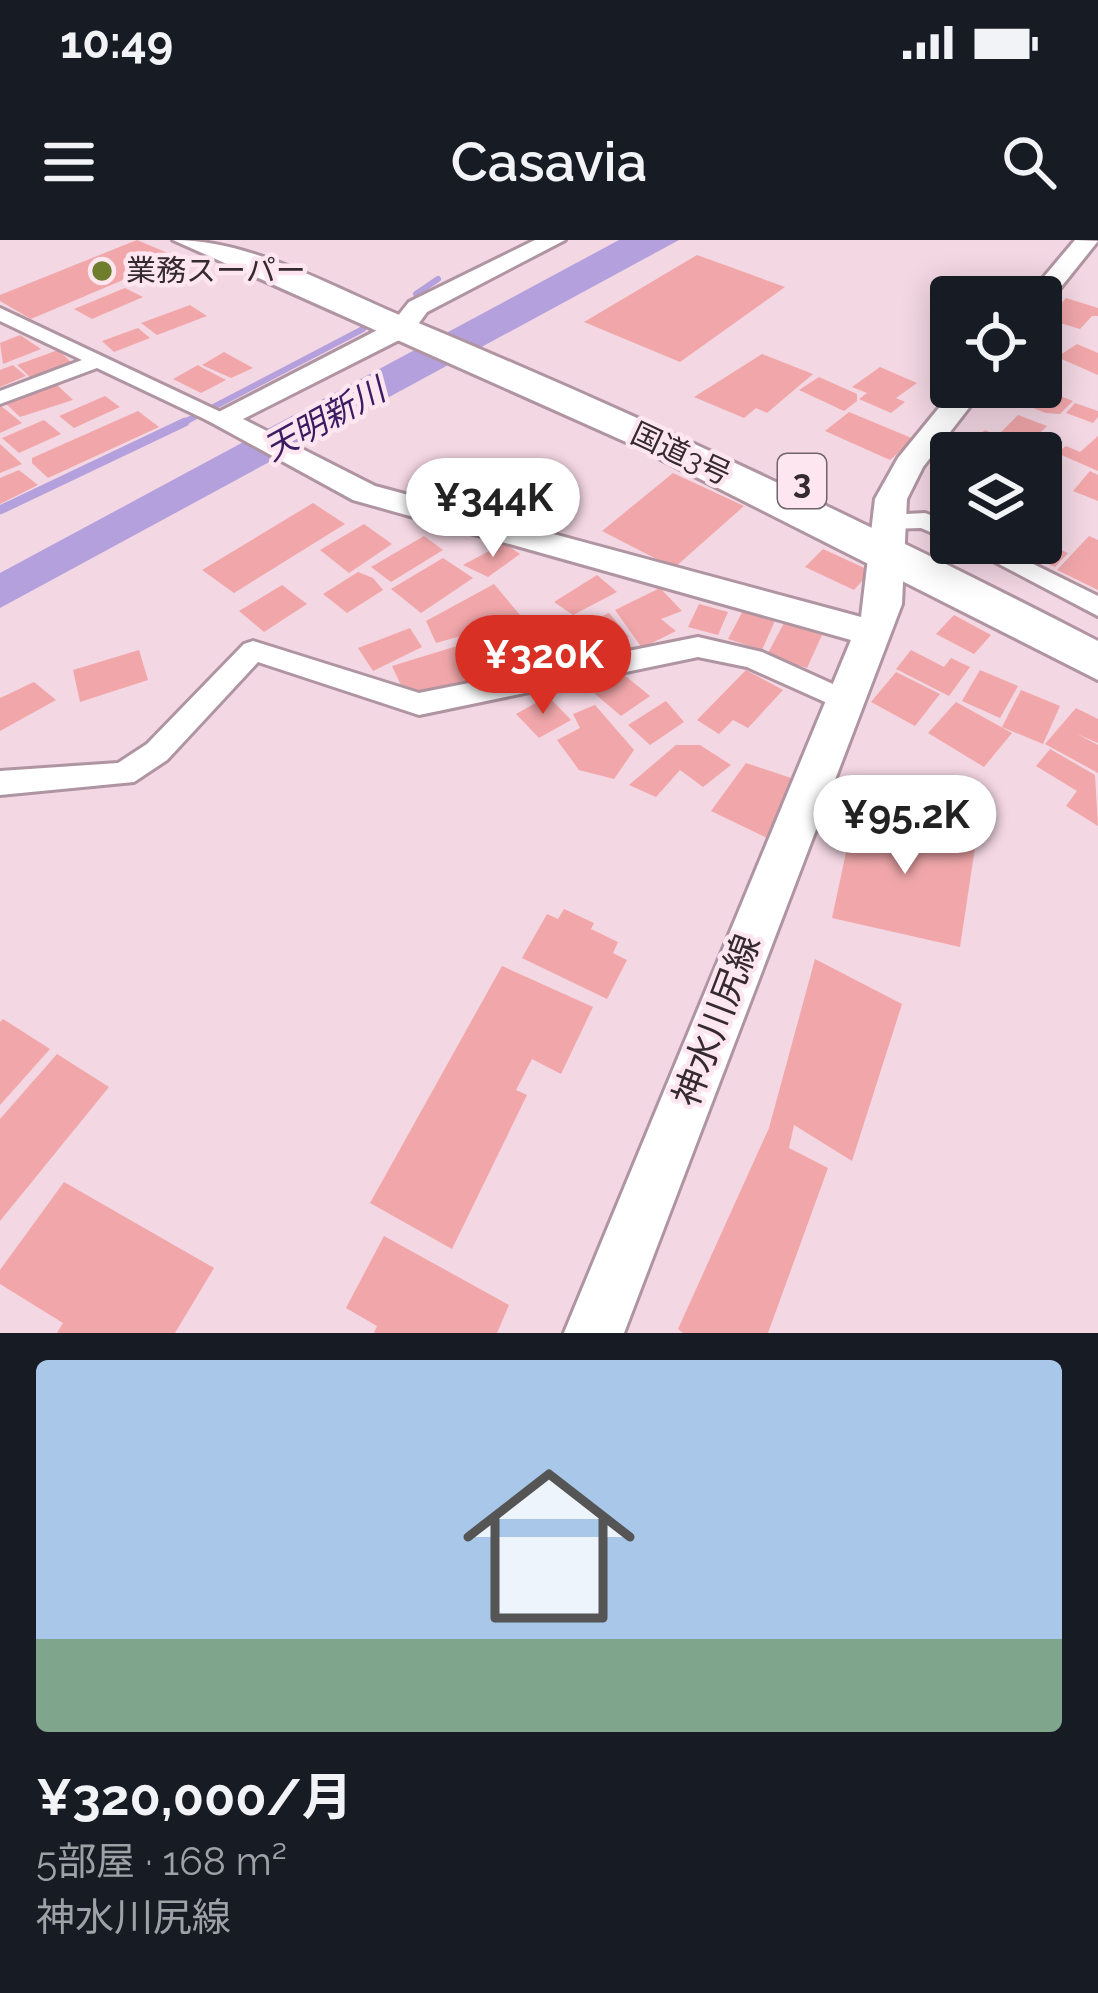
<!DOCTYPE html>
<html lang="ja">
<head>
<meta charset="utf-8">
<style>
  :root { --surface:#171b24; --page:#242831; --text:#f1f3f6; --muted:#9ea1a6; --line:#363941; --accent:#d93025 }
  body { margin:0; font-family:Raleway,"Noto Sans JP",sans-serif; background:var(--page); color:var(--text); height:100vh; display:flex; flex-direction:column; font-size:45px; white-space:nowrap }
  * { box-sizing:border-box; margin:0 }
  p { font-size:39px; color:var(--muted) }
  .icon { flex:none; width:66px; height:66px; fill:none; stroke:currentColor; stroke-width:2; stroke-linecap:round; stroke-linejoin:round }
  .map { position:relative; height:1093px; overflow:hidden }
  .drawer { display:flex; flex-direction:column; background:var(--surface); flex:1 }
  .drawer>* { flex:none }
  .tools { position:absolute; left:930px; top:36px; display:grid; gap:24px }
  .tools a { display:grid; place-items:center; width:132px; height:132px; border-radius:12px; background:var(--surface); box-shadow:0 6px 30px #0003; font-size:60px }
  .price { position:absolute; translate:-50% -102px; padding:0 27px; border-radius:42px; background:#fff; color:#222; font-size:39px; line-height:78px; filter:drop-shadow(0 3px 6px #0008) }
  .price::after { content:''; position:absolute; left:50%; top:72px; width:36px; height:27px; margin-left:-18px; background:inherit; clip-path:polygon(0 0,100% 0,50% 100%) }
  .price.current { background:var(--accent); color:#fff }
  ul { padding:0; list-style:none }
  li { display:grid; align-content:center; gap:24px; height:636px; padding:0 36px }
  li+li { border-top:3px solid var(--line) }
  li span { display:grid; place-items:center; height:372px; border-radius:12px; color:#555 }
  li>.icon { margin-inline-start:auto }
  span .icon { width:216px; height:216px; fill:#fffc; stroke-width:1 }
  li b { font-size:51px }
  .status { display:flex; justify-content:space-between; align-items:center; height:84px; padding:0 60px; background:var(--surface); direction:ltr }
  .status svg { height:33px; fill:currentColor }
  header { display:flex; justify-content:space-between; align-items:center; height:156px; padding:0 36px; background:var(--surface); font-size:54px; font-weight:600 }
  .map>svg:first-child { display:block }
  .water { fill:#b3a0dc }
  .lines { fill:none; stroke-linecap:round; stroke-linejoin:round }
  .stream-far1 { stroke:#b3a0dc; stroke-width:6 }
  .stream { stroke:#b3a0dc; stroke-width:9 }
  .building { fill:#f1a7aa }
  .street-casing { stroke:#af95a1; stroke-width:6 }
  .secondary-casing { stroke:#af95a1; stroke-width:6 }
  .highway-casing { stroke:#af95a1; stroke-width:6 }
  .street { fill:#fff; fill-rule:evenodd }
  .secondary { fill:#fff; fill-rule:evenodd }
  .highway { fill:#fff; fill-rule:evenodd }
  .poi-dot { fill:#6f7e2c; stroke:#fde6f0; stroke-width:4.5 }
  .labels { text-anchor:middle; stroke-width:9; stroke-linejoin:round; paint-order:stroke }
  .far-poi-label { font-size:30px; fill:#352b2f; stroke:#fde6f0; text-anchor:start }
  .far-street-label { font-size:30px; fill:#352b2f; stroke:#fde6f0 }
  .far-water-label { font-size:33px; font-style:italic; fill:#3a1c62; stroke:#fde6f0 }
  .shield { fill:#fde6f0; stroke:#716369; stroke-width:3 }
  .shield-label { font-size:33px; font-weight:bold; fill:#352b2f }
  .street-label { font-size:36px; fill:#352b2f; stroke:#fde6f0 }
</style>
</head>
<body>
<div class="status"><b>10:49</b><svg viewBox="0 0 49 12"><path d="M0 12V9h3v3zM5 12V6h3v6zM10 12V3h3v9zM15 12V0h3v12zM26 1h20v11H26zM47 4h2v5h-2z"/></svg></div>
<header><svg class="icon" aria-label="menu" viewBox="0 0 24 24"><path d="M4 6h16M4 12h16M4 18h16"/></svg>Casavia<svg class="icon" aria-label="search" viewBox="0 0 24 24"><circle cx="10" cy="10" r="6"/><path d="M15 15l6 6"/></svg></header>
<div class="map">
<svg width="1098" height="1093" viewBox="0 0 1098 1093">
  <rect width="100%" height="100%" fill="#f3d7e3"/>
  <polygon class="water" points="619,0 679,0 0,368 0,333"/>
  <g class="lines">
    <g class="stream-far1">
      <polyline points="416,54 438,39"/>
      <polyline points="179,185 363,89"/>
    </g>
    <polyline class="stream" points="0,270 185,182"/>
  </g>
  <g class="building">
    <polygon points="137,0 177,17 31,79 0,61 0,55"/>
    <polygon points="697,15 785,47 680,122 584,82"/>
    <polygon points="125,48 143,57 92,79 74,69"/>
    <polygon points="1066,58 1098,68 1098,76 1092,76 1080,89 1047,79"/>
    <polygon points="190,65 207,76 157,95 141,83"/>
    <polygon points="138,88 150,98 114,112 102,101"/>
    <polygon points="20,95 41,109 3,124 0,103"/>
    <polygon points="1077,104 1098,113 1098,135 1057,117"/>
    <polygon points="58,110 71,122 31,138 17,125"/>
    <polygon points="224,112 253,128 231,138 202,125"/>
    <polygon points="762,114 813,134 767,173 756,168 744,178 694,157"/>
    <polygon points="13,125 26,136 0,147 0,130"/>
    <polygon points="198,125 201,127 226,140 201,153 173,139"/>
    <polygon points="880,127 917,143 896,158 905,162 891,173 859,159 867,153 852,147"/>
    <polygon points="819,137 857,154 857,161 844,171 799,150"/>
    <polygon points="55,143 73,160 20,177 5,163"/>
    <polygon points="1008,147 1037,147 1073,161 1060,174 1046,173 999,155"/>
    <polygon points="105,156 120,167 74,188 59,176"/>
    <polygon points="1075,163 1098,171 1098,177 1093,183 1066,173"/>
    <polygon points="0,165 22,183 0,193"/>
    <polygon points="138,171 159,187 48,238 32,223 32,218"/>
    <polygon points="849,172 914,199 890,220 825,191"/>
    <polygon points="1018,175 1047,186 1029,204 1001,192"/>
    <polygon points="44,180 61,194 19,213 2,198"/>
    <polygon points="985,190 1037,213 957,213"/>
    <polygon points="1098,196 1098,231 1057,213 1066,206 1080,212"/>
    <polygon points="0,204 22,224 0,233"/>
    <polygon points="19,230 38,245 0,264 0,238"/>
    <polygon points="1090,231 1098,235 1098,261 1073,251"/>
    <polygon points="673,233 744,266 674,328 602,291"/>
    <polygon points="313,263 345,284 234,353 202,330"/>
    <polygon points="364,284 392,304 349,333 320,310"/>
    <polygon points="424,296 443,310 391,342 371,327"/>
    <polygon points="1089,296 1098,300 1098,350 1057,330"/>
    <polygon points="1041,301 1068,313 1055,327 1003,303"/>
    <polygon points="504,303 520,314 488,337 463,325"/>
    <polygon points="823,309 871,331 854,350 805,327"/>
    <polygon points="443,318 473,338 421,373 391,349"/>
    <polygon points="358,332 373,338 383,350 347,373 323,354"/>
    <polygon points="597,335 617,352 573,375 554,362"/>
    <polygon points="494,344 530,387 485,413 468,394 436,403 426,381"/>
    <polygon points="282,345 307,364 264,392 239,371"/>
    <polygon points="660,348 682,371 661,379 676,391 642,408 615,370"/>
    <polygon points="699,364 728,372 718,395 688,387"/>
    <polygon points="746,365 778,374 762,410 728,399"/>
    <polygon points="609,373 629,397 610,404 591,381"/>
    <polygon points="954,375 991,395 974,414 936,394"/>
    <polygon points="582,376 598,402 562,417 543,391"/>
    <polygon points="784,383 822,395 807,428 767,415"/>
    <polygon points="410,388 422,407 373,431 358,408"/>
    <polygon points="470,402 489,434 455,454 442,447 407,458 392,426"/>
    <polygon points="606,405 615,420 578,429 569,415"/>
    <polygon points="139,410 148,440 80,462 73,430"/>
    <polygon points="911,410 944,427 951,418 970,427 949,456 896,429"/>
    <polygon points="746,430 783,450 748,488 733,480 719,494 697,480"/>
    <polygon points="980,430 1018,446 1000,478 962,461"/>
    <polygon points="896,432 940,454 915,486 871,462"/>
    <polygon points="623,434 650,456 621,476 594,453"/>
    <polygon points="34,442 56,460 0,491 0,458"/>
    <polygon points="1021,450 1060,466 1043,504 1002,487"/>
    <polygon points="548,456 571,480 539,498 516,474"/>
    <polygon points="666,461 684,482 650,505 628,485"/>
    <polygon points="956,462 1012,493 984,527 928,493"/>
    <polygon points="595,465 634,510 614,539 579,530 557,500 580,488 573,474"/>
    <polygon points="1076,468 1098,479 1098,503 1077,494 1098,505 1098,533 1045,504"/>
    <polygon points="676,505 700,505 731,525 703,547 680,530 656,557 629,545"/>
    <polygon points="1050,509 1095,535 1098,586 1066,566 1077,551 1036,526"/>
    <polygon points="746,523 791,538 767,598 711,571"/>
    <polygon points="857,561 976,601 960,707 832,678"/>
    <polygon points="564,669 594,683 591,689 618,702 613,713 627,720 607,759 522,718 547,674 558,679"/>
    <polygon points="815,719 902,764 852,921 794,885 789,908 828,928 768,1093 683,1093 678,1089 769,888"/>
    <polygon points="502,726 593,767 561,834 532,819 516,850 527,855 452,1009 370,963"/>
    <polygon points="3,779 50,809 0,865 0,782"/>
    <polygon points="57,814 109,847 0,981 0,879"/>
    <polygon points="64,942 214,1028 175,1093 57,1093 63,1083 0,1044 0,1030"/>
    <polygon points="384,996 509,1065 497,1093 374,1093 377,1086 346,1068"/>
  </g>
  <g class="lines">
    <g class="street-casing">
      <g id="street">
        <polygon points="0,68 227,175 230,179 213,183 97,128 0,164 0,151 82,120 0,81"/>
        <polygon points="925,273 951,283 951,301 921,288 888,289 876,282 888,275"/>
        <polygon points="959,303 991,303 1098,356 1098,376"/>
        <polygon points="698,397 762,412 855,454 859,461 845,471 747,427 698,417 419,475 258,422 167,520 134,542 0,555 0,531 118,523 147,504 244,404 253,401 419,453"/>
      </g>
    </g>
    <g class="secondary-casing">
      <g id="secondary">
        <polygon points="535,0 565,0 427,72 411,94 243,179 375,246 861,377 875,259 898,218 956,147 985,147 923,227 907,259 902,364 624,1093 564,1093 851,400 353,260 205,179 393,82 409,62"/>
        <polygon points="1075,0 1098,1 1049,62 1027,57"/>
      </g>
    </g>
    <g class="highway-casing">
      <path id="highway" d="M 173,0 C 252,0 332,47 404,77 C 640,175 871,284 1098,401 L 1098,440 L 635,206 Z"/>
    </g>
    <use href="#street" class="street"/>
    <use href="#secondary" class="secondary"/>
    <use href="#highway" class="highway"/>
  </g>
  <circle class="poi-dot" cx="102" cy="31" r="12"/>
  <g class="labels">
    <g class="far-poi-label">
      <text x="126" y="41">業務スーパー</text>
    </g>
    <g class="far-street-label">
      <text transform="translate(681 214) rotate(25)" y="10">国道3号</text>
    </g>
    <g class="far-water-label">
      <text transform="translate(324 179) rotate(-29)" y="12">天明新川</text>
    </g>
    <rect class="shield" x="778" y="214" width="48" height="54" rx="9"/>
    <g class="shield-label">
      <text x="802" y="253">3</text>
    </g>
    <g class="street-label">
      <text transform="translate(716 780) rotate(-69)" y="13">神水川尻線</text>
    </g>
  </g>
</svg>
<div class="tools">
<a><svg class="icon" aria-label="locate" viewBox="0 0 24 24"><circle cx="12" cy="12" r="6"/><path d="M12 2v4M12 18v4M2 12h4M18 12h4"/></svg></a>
<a><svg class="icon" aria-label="layers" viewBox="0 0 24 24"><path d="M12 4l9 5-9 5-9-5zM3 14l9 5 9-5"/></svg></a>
</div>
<b class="price" style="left:493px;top:320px">¥344K</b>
<b class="price current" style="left:543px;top:477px">¥320K</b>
<b class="price" style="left:905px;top:637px">¥95.2K</b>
</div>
<section class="drawer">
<ul>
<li><span style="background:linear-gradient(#a9c7e8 75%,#7fa58c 0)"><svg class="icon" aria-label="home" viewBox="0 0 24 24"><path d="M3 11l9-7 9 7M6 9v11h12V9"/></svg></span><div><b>¥320,000/月</b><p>5部屋 · 168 m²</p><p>神水川尻線</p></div></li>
</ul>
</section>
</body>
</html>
